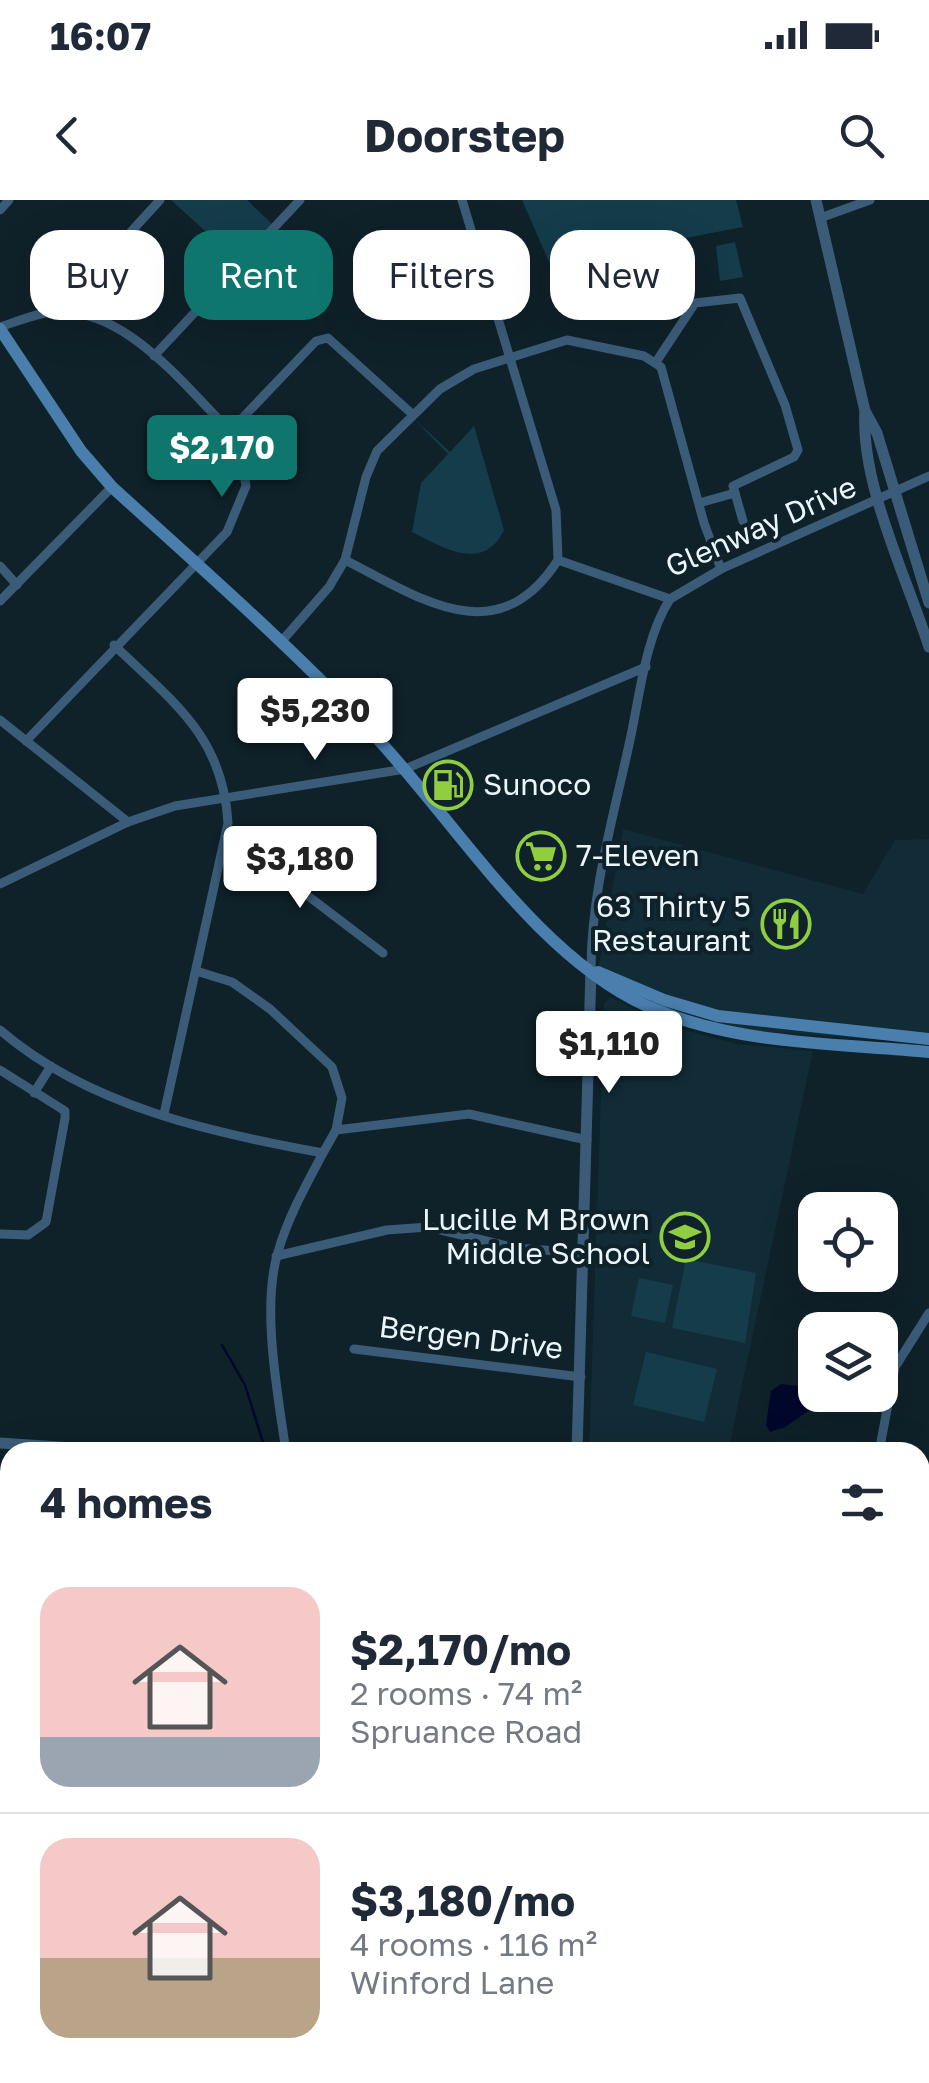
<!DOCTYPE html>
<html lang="en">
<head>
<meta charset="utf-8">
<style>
  :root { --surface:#fff; --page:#f2f2f3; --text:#1f2937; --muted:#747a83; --line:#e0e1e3; --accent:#0f766e }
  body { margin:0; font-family:"Golos Text",sans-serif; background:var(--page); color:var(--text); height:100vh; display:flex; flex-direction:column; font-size:38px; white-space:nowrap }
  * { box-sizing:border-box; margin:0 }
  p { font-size:32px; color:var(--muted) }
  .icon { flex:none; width:55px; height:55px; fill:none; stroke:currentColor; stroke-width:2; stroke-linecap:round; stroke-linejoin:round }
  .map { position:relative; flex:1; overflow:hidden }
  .drawer { position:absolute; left:0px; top:1242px; width:930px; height:642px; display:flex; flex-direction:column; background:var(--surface); border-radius:30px 30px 0 0; box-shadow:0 10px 40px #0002 }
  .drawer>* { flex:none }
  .top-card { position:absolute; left:30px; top:30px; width:870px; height:90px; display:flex; gap:20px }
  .tools { position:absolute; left:798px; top:992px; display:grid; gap:20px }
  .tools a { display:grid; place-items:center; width:100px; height:100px; border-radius:20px; background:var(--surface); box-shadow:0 10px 40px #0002; font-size:50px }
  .price { position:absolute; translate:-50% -85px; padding:0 22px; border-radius:10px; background:#fff; color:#222; font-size:32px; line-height:65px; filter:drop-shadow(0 2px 5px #0008) }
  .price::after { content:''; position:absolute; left:50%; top:60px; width:30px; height:22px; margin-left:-15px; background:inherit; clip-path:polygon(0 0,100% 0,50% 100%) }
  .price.current { background:var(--accent); color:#fff }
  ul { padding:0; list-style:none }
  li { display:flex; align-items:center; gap:30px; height:250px; padding:0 40px }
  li+li { border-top:2px solid var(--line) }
  li span { display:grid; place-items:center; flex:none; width:280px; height:200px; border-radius:30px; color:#555 }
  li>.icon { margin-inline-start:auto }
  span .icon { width:120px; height:120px; fill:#fffc; stroke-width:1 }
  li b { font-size:42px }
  h2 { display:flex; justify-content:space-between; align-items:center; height:120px; padding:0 40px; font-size:42px }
  .pill { padding:0 35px; border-radius:30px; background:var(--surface); box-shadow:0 10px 40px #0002; font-size:35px; line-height:90px }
  .pill.current { background:var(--accent); color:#fff }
  .status { display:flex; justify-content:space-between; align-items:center; height:70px; padding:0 50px; background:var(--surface); direction:ltr }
  .status svg { height:28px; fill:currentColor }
  header { display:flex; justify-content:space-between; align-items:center; height:130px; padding:0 40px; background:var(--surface); font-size:45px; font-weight:700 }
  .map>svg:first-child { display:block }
  .built { fill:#112c36 }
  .green { fill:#143c4b }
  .water { fill:#02072c }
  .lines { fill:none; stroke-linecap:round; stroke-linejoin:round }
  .stream { stroke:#02072c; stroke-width:2.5 }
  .minor { stroke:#3b5c79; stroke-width:9 }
  .tertiary { stroke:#3b5c79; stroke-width:11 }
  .secondary { stroke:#497ead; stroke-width:12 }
  .labels { text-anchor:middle; stroke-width:8; stroke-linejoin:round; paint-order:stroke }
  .street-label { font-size:30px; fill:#ebf6fb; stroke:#0f2129 }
  .poi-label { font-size:30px; fill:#ebf6fb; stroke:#0f2129; text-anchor:start }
</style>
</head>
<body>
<div class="status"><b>16:07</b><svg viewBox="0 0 49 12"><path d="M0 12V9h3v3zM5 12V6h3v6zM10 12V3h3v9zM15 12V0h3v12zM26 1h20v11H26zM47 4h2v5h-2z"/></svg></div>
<header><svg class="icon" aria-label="back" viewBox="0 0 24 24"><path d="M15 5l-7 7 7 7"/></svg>Doorstep<svg class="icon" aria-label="search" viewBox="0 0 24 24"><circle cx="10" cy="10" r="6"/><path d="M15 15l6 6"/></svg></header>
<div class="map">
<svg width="929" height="1883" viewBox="0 0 929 1883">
  <rect width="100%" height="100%" fill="#0f2129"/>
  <g class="built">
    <polygon points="623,629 863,694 895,640 929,639 929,843 742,830 670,817 596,781"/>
    <polygon points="610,797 666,825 737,844 813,851 728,1252 589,1252 604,804"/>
  </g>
  <g class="green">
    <polygon points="171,0 247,0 272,24 238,61"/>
    <polygon points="522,0 736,0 743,27 550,64"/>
    <polygon points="735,42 743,77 720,81 716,46"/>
    <path d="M 412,217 L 450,252 L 474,226 L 504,330 C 483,373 444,348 412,332 L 421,283 L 448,254 Z"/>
    <polygon points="686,1059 756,1073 745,1143 672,1128"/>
    <polygon points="639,1078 673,1085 665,1123 631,1116"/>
    <polygon points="646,1152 717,1169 704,1222 633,1205"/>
    <polygon points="927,1624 929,1704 920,1712 920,1628"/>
    <polygon points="0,1756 10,1763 10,1875 72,1875 82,1879 175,1875 176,1883 0,1883"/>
    <polygon points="258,1875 326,1875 324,1883 256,1883"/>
    <polygon points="468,1875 599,1875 605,1880 471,1883"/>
  </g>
  <polygon class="water" points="781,1184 815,1188 815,1195 832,1195 785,1227 770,1232 766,1225 771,1191"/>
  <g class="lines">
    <g class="stream">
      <polyline points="222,1145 245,1185 266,1252"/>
      <polyline points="308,1883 311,1875"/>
    </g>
    <g class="minor">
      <polyline points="462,0 556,310 558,360"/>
      <polyline points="0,10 9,0"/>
      <polyline points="820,18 870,0"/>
      <polyline points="83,115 96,70 160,0"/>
      <path d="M 0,127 C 15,122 30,116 45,113 C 122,101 182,184 230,231 L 239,245 L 246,286 L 227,332 L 26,541"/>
      <polyline points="154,156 300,0"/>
      <polyline points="656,162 695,103 740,98 785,205 798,250 794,257 733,286 743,321"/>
      <polyline points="230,231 316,141 328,138 411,213"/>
      <polyline points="699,303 735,293"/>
      <path d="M 345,360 C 419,397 497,455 558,360 L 670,399 L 721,369 L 929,276"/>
      <polyline points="0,366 17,385"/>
      <polyline points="0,401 112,287"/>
      <polyline points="281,442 329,387 345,360 366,277 377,251 440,189 474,169 567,140 644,156 661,167 704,323 721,369"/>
      <path d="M 114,445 C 173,502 223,536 228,623 L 164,914"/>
      <polyline points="0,520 128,622"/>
      <polyline points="221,659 295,686 383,753"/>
      <polyline points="0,684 128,622 175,606 405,569 646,467"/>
      <path d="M 591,769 C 591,692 614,615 630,540 C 640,495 645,438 670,399"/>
      <polyline points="196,771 232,782 270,809 332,867 342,898 336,930"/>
      <path d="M 0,830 C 88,906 212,933 323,953 L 336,930 L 469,914 L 587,940"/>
      <polyline points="0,870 65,911 65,918 46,1022 28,1035 0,1034"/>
      <polyline points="34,893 51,866"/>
      <polyline points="276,1056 387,1030 428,1027 516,1048 585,1053"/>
      <polyline points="354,1149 581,1177"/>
      <path d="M 286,1252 C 278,1195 261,1108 278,1052 C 288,1017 306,985 323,953"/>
      <polyline points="879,1252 895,1167 929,1113"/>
      <polyline points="920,1359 929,1372"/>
      <polyline points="0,1420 10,1421"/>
      <polyline points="920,1500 929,1493"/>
      <polyline points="0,1627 10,1607"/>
      <polyline points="0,1752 10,1757"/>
      <polyline points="627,1875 647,1883"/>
      <polyline points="216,1883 217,1875"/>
      <polyline points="425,1883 425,1875"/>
      <polyline points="796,1883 798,1875"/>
    </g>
    <g class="tertiary">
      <polyline points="816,0 865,211 877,233 929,403"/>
      <path d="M 865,211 C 860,283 907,378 929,447"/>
      <polyline points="0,1243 132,1252"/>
      <polyline points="577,1252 591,769"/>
    </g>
    <g class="secondary">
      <path d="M 0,129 L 81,251 L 112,287 C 201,368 293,448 375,536 C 456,623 537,756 647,806 C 734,845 835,843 929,852"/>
      <polyline points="598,772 664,800 718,816 929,839"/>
    </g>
  </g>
  <defs>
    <g id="fuel-ring" transform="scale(2.5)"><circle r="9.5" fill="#0f2129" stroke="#90cd41" stroke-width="1.5"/><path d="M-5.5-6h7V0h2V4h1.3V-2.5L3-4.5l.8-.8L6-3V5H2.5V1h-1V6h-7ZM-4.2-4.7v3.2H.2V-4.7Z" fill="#90cd41"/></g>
    <g id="supermarket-ring" transform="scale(2.5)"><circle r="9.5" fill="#0f2129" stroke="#90cd41" stroke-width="1.5"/><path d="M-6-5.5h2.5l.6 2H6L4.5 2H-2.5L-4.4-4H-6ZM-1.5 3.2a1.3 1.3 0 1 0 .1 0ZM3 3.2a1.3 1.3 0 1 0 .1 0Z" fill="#90cd41"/></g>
    <g id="restaurant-ring" transform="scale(2.5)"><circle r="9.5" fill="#0f2129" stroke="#90cd41" stroke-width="1.5"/><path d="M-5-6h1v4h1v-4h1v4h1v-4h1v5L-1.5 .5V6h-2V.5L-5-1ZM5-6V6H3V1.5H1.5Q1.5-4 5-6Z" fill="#90cd41"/></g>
    <g id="school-ring" transform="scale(2.5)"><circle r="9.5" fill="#0f2129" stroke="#90cd41" stroke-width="1.5"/><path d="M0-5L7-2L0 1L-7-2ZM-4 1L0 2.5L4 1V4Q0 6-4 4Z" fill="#90cd41"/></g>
  </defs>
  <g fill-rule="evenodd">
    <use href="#fuel-ring" x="448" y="585"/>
    <use href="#supermarket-ring" x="541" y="656"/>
    <use href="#restaurant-ring" x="786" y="724"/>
    <use href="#school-ring" x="685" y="1037"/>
  </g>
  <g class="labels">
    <g class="street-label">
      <text transform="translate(761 327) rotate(-24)" y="10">Glenway Drive</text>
      <text transform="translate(471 1138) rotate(7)" y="10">Bergen Drive</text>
    </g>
    <g class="poi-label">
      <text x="483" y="595">Sunoco</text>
      <text x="576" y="666">7-Eleven</text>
      <text x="751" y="717" text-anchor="end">63 Thirty 5<tspan x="751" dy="34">Restaurant</tspan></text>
      <text x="650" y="1030" text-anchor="end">Lucille M Brown<tspan x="650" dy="34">Middle School</tspan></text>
    </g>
  </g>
</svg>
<div class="tools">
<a><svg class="icon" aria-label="locate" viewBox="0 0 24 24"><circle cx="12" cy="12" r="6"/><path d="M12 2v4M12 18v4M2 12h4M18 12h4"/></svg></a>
<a><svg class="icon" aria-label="layers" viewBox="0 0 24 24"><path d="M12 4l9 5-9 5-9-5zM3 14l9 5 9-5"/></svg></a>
</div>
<b class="price current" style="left:222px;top:300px">$2,170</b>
<b class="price" style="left:315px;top:563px">$5,230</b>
<b class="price" style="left:300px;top:711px">$3,180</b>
<b class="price" style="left:609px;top:896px">$1,110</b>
<div class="top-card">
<a class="pill">Buy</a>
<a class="pill current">Rent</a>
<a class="pill">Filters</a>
<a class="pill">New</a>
</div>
<section class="drawer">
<h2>4 homes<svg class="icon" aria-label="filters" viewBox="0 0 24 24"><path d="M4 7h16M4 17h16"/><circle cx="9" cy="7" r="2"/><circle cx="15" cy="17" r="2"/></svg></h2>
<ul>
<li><span style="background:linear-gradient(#f6c9c9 75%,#9aa5b1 0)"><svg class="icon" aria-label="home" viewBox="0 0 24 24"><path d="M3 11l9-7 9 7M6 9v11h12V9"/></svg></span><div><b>$2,170/mo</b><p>2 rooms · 74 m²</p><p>Spruance Road</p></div></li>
<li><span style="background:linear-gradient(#f6c9c9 60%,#b9a48a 0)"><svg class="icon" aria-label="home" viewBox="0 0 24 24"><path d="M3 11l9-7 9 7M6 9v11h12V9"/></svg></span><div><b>$3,180/mo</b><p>4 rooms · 116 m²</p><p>Winford Lane</p></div></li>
</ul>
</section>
</div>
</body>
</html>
